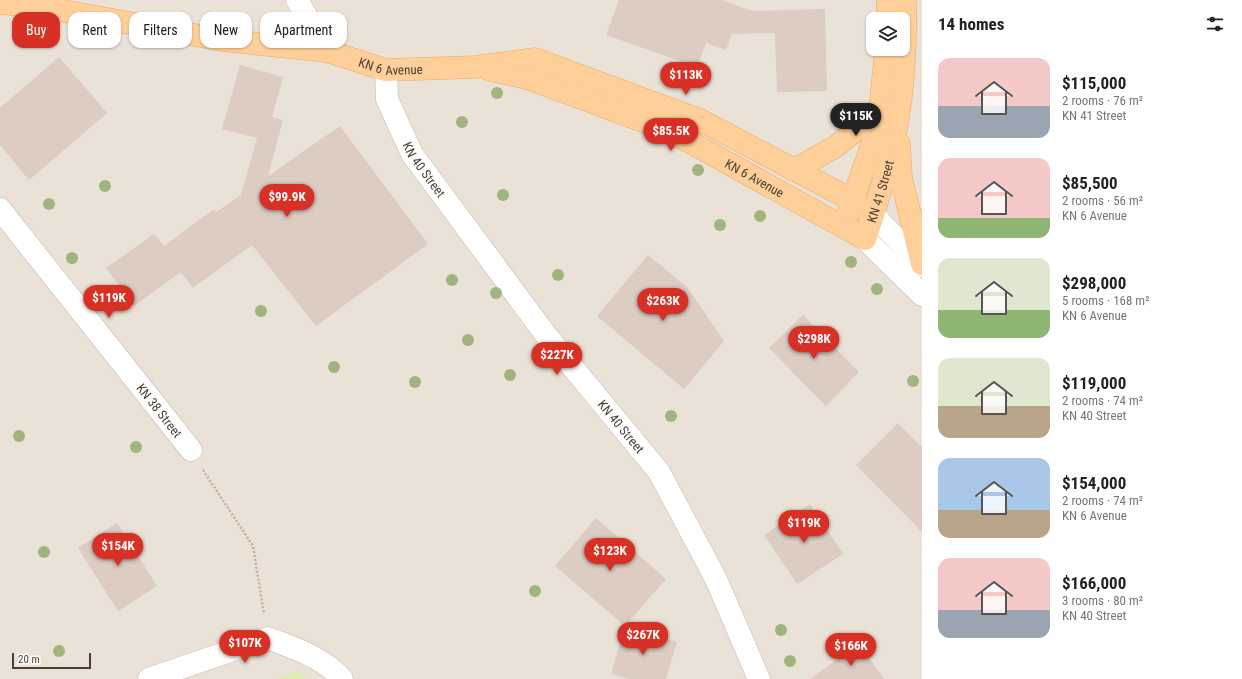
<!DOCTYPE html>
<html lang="en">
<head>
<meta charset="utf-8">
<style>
  :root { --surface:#fff; --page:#f6f6f6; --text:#222; --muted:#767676; --accent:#d93025 }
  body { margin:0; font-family:"Roboto Condensed",sans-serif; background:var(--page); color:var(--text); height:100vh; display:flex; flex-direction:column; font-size:15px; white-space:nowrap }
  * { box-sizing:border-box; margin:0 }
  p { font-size:13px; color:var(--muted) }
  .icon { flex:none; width:22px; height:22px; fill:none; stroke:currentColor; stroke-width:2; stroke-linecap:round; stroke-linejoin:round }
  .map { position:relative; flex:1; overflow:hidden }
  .panel { display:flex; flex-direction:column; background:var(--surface); width:320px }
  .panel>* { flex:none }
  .top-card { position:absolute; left:12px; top:12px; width:380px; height:36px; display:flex; gap:8px }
  .buttons { position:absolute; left:866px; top:12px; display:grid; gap:8px }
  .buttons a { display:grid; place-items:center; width:44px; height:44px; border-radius:8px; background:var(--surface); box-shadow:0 1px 3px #0004; font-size:20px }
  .scale { position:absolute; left:12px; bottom:10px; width:79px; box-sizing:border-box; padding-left:4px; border:2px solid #4b3f37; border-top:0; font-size:11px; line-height:14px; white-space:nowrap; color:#4b3f37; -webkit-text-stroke:3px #fff; paint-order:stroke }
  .price { position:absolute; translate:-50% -34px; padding:0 9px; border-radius:14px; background:var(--accent); color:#fff; font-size:13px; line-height:26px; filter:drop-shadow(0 1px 2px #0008) }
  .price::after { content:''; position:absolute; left:50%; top:24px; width:12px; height:9px; margin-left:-6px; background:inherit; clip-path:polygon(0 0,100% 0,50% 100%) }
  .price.current { background:#222; color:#fff }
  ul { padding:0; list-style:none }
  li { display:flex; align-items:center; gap:12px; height:100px; padding:0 16px }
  li span { display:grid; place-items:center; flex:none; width:112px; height:80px; border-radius:12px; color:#555 }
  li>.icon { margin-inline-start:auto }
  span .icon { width:48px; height:48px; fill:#fffc; stroke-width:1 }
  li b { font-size:17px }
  h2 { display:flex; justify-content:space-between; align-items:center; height:48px; padding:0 16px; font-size:17px }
  .tag { padding:0 14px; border-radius:12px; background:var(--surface); box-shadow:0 1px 3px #0004; font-size:14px; line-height:36px }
  .tag.current { background:var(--accent); color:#fff }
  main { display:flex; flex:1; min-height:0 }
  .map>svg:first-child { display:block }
  .residential { fill:#eae1d7; fill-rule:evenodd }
  .green { fill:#dcedaf }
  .building { fill:#dcccc1 }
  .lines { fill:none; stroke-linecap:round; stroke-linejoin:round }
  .minor-casing { stroke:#c5b9ae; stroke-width:23 }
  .major-casing { stroke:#eea960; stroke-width:23 }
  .path { stroke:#c5af9b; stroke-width:2.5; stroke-dasharray:2 2; stroke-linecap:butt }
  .minor { stroke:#fff; stroke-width:22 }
  .major { stroke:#ffcf99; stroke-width:22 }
  .tree { fill:#a0b47d }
  .labels { text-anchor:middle; stroke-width:4; stroke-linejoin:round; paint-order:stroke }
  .street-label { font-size:13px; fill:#4b3f37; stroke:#fff }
</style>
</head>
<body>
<main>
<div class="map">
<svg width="922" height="679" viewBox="0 0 922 679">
  <rect width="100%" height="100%" fill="#f6f0e9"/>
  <path class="residential" d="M 0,0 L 922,0 L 922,679 L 0,679 ZM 873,19 L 903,19 L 903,49 L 873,49 Z"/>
  <polygon class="green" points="300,671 305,679 276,679"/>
  <g class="building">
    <polygon points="619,0 722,0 752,11 825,9 827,91 777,92 775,33 732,34 726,50 706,43 697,67 606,35"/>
    <polygon points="59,57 107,113 29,180 0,145 0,108"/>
    <polygon points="240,65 283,77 272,117 283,120 268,176 340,126 428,244 316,326 252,245 193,288 181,272 134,306 106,268 154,234 164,246 214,209 216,212 241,195 257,138 222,129"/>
    <polygon points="648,255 687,287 724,341 684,389 597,316"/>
    <polygon points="803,315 859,372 826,406 769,348"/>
    <polygon points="898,423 922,447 922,532 856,465"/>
    <polygon points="810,504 843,554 797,584 764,535"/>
    <polygon points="596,518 666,579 625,626 555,566"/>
    <polygon points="117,523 157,586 118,611 78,548"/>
    <polygon points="625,626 677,642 666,679 629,679 611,674"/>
    <polygon points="859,644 884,679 810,679"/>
  </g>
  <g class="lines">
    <g class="minor-casing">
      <g id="minor">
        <polyline points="297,0 327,51"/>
        <path id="s1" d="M 386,70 L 387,99 L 412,154 L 546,335 L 659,472 L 716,579 L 759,679"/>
        <path id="s2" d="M 0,209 L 191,450"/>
        <polyline points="873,214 922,266"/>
        <polyline points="865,239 922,295"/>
        <path d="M 149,679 L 268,638 C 294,648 323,657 342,679"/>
      </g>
    </g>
    <g class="major-casing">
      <g id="major">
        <path id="s3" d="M 0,3 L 42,7 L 222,40 L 327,51 L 386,70 L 475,67 L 535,59 L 700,120 L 852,200 L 873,214"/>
        <polyline points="887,19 888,0"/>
        <path id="s4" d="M 490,70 L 527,78 L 648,123 L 690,142 L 865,239 C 878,201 890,163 897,124 C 904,84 906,41 905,0"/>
        <polyline points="899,144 901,177 922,264"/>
        <polyline points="794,170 835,147 880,111"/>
        <polyline points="848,214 872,145 880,111 886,49"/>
      </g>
    </g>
    <polyline class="path" points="203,470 253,546 264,614"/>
    <use href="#minor" class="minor"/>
    <use href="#major" class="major"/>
  </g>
  <g class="tree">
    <circle cx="497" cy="93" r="6"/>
    <circle cx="462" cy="122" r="6"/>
    <circle cx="698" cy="170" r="6"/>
    <circle cx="105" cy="186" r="6"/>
    <circle cx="503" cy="195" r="6"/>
    <circle cx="49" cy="204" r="6"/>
    <circle cx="760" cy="216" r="6"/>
    <circle cx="720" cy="225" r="6"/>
    <circle cx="72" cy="258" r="6"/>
    <circle cx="851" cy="262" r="6"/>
    <circle cx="558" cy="275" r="6"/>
    <circle cx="452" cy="280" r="6"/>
    <circle cx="877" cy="289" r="6"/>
    <circle cx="496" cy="293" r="6"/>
    <circle cx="261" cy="311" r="6"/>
    <circle cx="468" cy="340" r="6"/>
    <circle cx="334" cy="367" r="6"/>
    <circle cx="510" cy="375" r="6"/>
    <circle cx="913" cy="381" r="6"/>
    <circle cx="415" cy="382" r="6"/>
    <circle cx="671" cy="416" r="6"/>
    <circle cx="19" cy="436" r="6"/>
    <circle cx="136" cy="447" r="6"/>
    <circle cx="44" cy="552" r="6"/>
    <circle cx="535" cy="591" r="6"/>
    <circle cx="781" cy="630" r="6"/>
    <circle cx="59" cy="651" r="6"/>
    <circle cx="790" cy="661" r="6"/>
  </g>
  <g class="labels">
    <g class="street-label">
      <text dy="5" stroke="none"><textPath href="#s3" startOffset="397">KN 6 Avenue</textPath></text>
      <text dy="5" stroke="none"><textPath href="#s1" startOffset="109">KN 40 Street</textPath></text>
      <text dy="5" stroke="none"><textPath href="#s4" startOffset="287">KN 6 Avenue</textPath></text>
      <text dy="5" stroke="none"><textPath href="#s4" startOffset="463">KN 41 Street</textPath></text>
      <text dy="5" stroke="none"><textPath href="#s2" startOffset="257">KN 38 Street</textPath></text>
      <text dy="5" stroke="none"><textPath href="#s1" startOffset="433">KN 40 Street</textPath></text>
    </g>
  </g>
</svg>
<div class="buttons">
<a><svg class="icon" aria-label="layers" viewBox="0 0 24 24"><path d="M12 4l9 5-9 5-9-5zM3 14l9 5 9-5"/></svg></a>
</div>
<div class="scale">20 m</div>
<b class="price" style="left:686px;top:96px">$113K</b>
<b class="price current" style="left:856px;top:137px">$115K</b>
<b class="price" style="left:671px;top:152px">$85.5K</b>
<b class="price" style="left:287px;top:218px">$99.9K</b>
<b class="price" style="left:109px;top:319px">$119K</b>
<b class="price" style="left:663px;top:322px">$263K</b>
<b class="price" style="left:814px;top:360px">$298K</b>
<b class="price" style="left:557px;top:376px">$227K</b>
<b class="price" style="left:804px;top:544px">$119K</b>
<b class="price" style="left:118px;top:567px">$154K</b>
<b class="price" style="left:610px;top:572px">$123K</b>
<b class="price" style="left:643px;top:656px">$267K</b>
<b class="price" style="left:245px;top:664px">$107K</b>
<b class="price" style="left:851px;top:667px">$166K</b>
<div class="top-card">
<a class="tag current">Buy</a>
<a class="tag">Rent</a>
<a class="tag">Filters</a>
<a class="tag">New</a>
<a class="tag">Apartment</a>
</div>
</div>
<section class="panel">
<h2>14 homes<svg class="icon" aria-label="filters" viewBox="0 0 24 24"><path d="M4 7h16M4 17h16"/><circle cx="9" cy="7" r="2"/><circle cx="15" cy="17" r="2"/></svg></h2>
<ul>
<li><span style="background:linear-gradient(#f6c9c9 60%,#9aa5b1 0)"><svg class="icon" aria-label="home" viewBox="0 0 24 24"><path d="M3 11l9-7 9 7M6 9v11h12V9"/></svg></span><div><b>$115,000</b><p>2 rooms · 76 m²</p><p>KN 41 Street</p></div></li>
<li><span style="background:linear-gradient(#f6c9c9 75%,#8fb573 0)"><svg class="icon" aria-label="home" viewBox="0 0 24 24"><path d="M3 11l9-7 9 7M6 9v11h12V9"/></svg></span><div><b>$85,500</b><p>2 rooms · 56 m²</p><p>KN 6 Avenue</p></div></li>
<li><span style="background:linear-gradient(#dfe7d0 65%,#8fb573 0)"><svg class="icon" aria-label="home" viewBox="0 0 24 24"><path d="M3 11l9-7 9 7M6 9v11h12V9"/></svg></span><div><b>$298,000</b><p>5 rooms · 168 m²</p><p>KN 6 Avenue</p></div></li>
<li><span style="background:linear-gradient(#dfe7d0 60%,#b9a48a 0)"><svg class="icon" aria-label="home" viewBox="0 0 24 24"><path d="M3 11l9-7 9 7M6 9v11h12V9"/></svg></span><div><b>$119,000</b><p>2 rooms · 74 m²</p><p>KN 40 Street</p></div></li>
<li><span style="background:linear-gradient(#a9c7e8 65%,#b9a48a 0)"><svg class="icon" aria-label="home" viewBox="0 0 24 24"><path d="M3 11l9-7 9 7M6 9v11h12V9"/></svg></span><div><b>$154,000</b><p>2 rooms · 74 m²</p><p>KN 6 Avenue</p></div></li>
<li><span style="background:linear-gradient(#f6c9c9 65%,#9aa5b1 0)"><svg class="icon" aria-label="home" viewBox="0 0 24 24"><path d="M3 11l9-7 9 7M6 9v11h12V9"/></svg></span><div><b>$166,000</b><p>3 rooms · 80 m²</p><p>KN 40 Street</p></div></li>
</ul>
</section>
</main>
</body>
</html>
